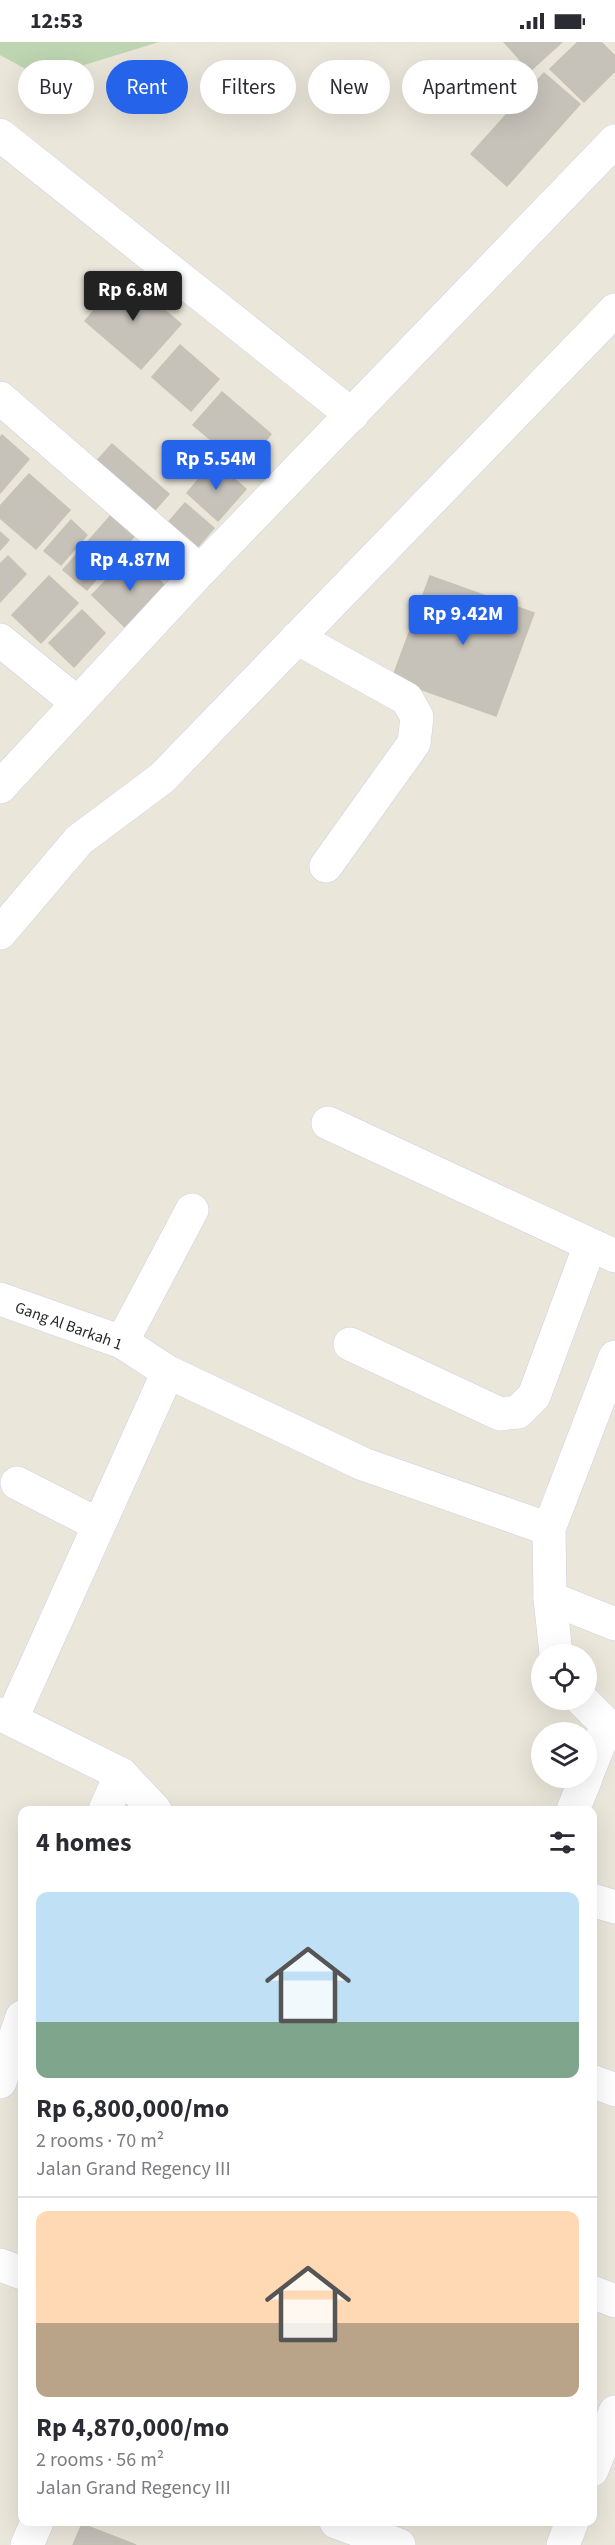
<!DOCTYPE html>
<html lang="en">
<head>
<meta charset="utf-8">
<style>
  :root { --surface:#fff; --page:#f2f2f3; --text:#2b2b33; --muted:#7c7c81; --line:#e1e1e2; --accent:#2563eb }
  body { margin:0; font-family:"Source Sans 3",sans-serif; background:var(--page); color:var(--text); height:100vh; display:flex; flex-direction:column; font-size:22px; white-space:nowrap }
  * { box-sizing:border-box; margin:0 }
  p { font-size:20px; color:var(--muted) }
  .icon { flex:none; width:33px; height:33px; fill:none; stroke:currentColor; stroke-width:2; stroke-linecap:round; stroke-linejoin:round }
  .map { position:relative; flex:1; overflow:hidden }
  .sheet { position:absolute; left:18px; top:1764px; width:579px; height:720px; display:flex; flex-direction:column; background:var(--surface); border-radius:12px; box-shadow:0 6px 24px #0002 }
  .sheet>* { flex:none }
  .banner { position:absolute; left:18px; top:18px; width:579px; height:54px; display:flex; gap:12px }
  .buttons { position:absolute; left:531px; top:1602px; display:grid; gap:12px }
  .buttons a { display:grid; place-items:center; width:66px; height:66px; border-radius:50%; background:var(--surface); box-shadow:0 6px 24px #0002; font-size:30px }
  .price { position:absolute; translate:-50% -51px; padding:0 14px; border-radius:6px; background:var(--accent); color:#fff; font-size:20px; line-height:39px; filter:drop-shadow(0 2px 3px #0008) }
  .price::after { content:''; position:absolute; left:50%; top:36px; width:18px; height:14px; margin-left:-9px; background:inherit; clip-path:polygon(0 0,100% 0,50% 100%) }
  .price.on { background:#222; color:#fff }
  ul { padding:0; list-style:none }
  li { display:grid; align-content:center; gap:12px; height:318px; padding:0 18px }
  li+li { border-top:2px solid var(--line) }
  li span { display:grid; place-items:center; height:186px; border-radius:12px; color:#555 }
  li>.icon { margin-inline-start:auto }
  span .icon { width:108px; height:108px; fill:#fffc; stroke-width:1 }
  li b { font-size:26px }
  h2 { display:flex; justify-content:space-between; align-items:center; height:72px; padding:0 18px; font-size:26px }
  .chip { padding:0 21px; border-radius:27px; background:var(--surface); box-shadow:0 6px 24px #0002; font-size:21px; line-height:54px }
  .chip.on { background:var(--accent); color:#fff }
  .status { display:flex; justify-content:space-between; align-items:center; height:42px; padding:0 30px; background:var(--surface); direction:ltr }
  .status svg { height:16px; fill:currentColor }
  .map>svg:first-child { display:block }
  .cemetery { fill:#bed5b1 }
  .building { fill:#c6c2ba; stroke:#c6c2b4; stroke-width:1.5 }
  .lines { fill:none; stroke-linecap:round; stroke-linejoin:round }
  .minor-casing { stroke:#cfd0e2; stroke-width:34 }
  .minor { stroke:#fff; stroke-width:33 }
  .labels { text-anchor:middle; stroke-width:4.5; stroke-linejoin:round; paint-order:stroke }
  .street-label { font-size:16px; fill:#282828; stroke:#fff }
</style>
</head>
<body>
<div class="status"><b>12:53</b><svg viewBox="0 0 49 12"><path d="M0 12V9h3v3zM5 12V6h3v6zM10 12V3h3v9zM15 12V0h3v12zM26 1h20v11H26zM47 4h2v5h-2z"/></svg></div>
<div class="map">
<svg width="615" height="2503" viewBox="0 0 615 2503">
  <rect width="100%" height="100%" fill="#ebe6da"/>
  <polygon class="cemetery" points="0,0 159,0 42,36 0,13"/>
  <g class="building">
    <polygon points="504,0 562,0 530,29"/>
    <polygon points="578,0 601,0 615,14 615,29 584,60 550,27"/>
    <polygon points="544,31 580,62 507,144 471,112"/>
    <polygon points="124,233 181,282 141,327 85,279"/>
    <polygon points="180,303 219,337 191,369 152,335"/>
    <polygon points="222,350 271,392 243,425 193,383"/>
    <polygon points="2,393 29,417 0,451 0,396"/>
    <polygon points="112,402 169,452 153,470 95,421"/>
    <polygon points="214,419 246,447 218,479 187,451"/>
    <polygon points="29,432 70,468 36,507 0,476 0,464"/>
    <polygon points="185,461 214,486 196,507 167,482"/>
    <polygon points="113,471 137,491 87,548 63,528"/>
    <polygon points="71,478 87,493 61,523 44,509"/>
    <polygon points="0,490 9,498 0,508"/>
    <polygon points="132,511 168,547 128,588 92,553"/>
    <polygon points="8,514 26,532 0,560 0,522"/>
    <polygon points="49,534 78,561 41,601 12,573"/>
    <polygon points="430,534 534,571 496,674 392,637"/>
    <polygon points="82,568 105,591 74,625 49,601"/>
    <polygon points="82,2482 136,2503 73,2503"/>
  </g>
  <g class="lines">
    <g class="minor-casing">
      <g id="minor">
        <polyline points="0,93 352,373"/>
        <polyline points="0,356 200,529"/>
        <polyline points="297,596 407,657 417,675 414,701 326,824"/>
        <polyline points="0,598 76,660"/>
        <polyline points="0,745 200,529 615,99"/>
        <polyline points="0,891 79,798 162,736 615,268"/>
        <polyline points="328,1081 615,1214"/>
        <polyline points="0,1257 122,1300 168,1330 363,1422 549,1487"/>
        <polyline points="122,1300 192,1168"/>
        <polyline points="350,1302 500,1372 518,1370 534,1354 590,1203"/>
        <polyline points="17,1441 99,1483"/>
        <polyline points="550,1556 615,1582"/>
        <polyline points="556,1612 550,1556 549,1487 615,1315"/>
        <polyline points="582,1658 607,1683 586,1735"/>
        <polyline points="0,1672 121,1732 155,1768"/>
        <polyline points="12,1676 168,1330"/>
        <polyline points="105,1768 121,1732"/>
        <polyline points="573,1768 586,1736"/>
        <polyline points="592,1858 615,1865"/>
        <polyline points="592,2039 615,2048"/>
        <polyline points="0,2040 22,1975"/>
        <polyline points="0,2223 22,2231"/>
        <polyline points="592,2250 615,2259"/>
        <polyline points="592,2428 615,2370"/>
        <polyline points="336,2480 399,2503"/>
        <polyline points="27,2503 37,2480"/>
        <polyline points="563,2503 572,2480"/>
      </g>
    </g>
    <use href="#minor" class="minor"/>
  </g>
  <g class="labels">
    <g class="street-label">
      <text transform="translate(69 1283) rotate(20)" y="6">Gang Al Barkah 1</text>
    </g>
  </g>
</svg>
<div class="buttons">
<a><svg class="icon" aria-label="locate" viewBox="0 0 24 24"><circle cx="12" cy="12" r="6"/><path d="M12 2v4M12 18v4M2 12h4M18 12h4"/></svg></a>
<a><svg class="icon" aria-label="layers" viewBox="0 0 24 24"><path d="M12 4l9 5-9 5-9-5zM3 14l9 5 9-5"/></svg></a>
</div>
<b class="price on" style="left:133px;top:280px">Rp 6.8M</b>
<b class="price" style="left:216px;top:449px">Rp 5.54M</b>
<b class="price" style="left:130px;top:550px">Rp 4.87M</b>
<b class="price" style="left:463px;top:604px">Rp 9.42M</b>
<div class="banner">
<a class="chip">Buy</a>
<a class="chip on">Rent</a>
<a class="chip">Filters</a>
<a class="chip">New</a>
<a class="chip">Apartment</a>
</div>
<section class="sheet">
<h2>4 homes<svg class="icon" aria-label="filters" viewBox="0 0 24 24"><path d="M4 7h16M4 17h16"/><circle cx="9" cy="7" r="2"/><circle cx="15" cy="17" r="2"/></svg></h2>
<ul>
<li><span style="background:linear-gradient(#bfe0f5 70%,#7fa58c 0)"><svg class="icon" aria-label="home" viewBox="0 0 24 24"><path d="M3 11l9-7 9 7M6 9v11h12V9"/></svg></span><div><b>Rp 6,800,000/mo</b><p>2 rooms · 70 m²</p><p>Jalan Grand Regency III</p></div></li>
<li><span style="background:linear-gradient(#ffd9b3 60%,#b9a48a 0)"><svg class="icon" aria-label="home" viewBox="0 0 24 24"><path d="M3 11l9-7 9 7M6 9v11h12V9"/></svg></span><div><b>Rp 4,870,000/mo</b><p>2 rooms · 56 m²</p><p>Jalan Grand Regency III</p></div></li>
</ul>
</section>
</div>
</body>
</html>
